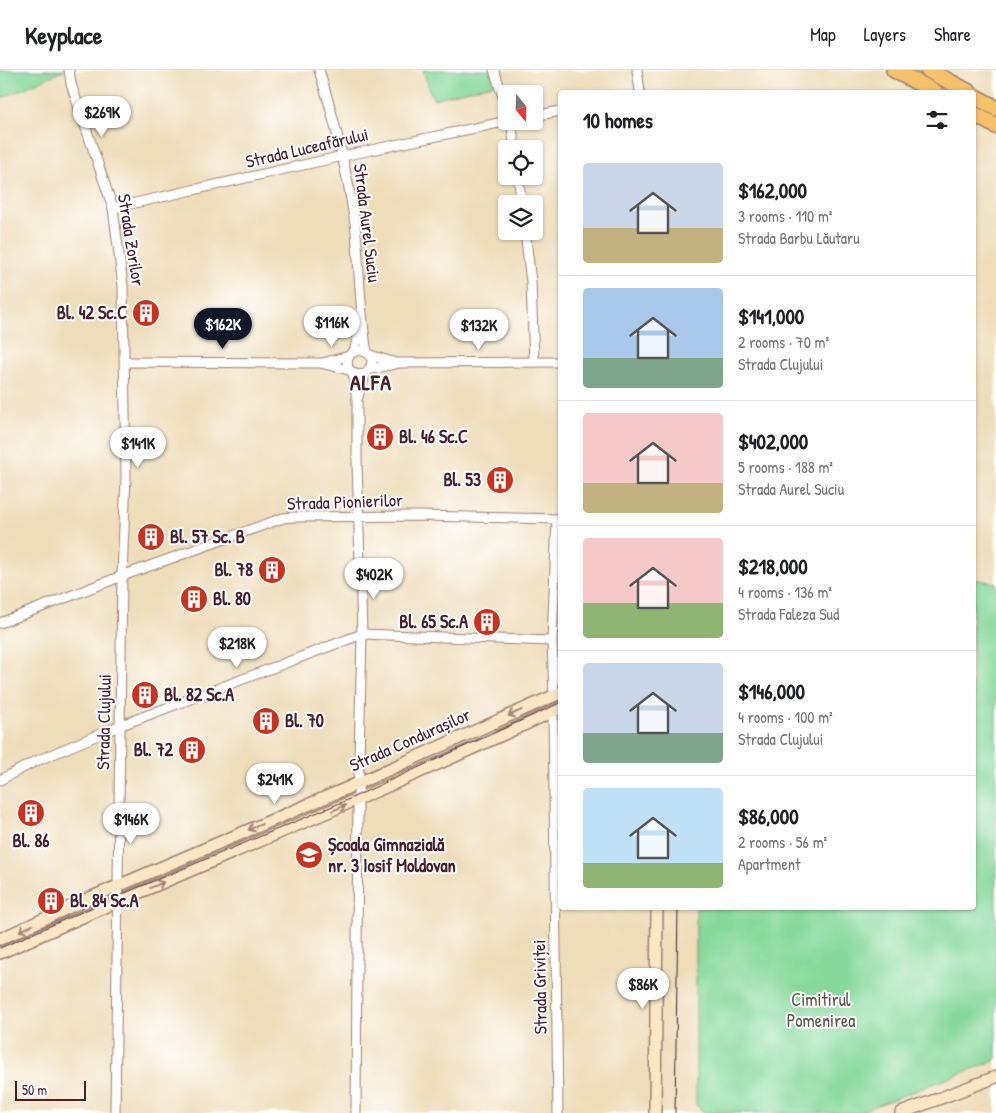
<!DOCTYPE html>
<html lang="en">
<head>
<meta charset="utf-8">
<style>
  :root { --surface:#fff; --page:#f2f2f2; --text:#202124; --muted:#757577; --line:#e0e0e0; --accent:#111827 }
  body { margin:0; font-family:"Patrick Hand",sans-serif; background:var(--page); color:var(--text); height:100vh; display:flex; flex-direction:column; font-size:19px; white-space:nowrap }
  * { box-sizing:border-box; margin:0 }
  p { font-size:16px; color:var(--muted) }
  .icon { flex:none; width:28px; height:28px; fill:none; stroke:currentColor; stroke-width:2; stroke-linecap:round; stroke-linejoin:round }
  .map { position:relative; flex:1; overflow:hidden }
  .side { position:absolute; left:558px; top:20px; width:418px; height:820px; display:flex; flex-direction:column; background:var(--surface); border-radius:5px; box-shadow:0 1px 4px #0004 }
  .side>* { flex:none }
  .needle { width:32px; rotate:161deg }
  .tools { position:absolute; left:498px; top:15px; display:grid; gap:10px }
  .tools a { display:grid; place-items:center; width:45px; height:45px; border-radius:5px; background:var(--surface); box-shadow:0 1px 4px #0004; font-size:25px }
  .scale { position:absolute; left:15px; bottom:12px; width:71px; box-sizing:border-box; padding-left:5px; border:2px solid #4a1f2b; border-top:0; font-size:14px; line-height:18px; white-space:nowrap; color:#4a1f2b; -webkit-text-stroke:4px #fff; paint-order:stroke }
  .price { position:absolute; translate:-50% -42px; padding:0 11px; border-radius:18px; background:#fff; color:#222; font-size:16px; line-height:32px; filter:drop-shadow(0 1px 2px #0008) }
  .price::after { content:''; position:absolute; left:50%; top:30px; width:15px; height:11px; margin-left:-8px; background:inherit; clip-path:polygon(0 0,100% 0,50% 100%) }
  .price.current { background:var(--accent); color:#fff }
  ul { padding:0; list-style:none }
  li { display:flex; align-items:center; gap:15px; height:125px; padding:0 25px }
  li+li { border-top:1px solid var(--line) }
  li span { display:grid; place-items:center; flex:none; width:140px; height:100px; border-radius:5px; color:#555 }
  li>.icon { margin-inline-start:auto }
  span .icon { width:60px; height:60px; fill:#fffc; stroke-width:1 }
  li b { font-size:21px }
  h2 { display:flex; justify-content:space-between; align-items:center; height:60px; padding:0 25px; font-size:21px }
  header { display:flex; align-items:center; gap:30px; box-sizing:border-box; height:70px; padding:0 25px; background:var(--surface); border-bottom:1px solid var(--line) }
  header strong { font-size:24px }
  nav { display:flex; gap:28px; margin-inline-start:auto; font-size:18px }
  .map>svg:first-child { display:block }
  .green { fill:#85d89a; stroke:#687c62 }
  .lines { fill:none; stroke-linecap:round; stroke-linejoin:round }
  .minor-casing { stroke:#9c7e72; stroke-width:11 }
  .secondary-casing { stroke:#9c7e72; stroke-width:14 }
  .motorway-casing { stroke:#9c7e72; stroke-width:18 }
  .minor { stroke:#fff; stroke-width:9 }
  .secondary { stroke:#fbe6c4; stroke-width:11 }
  .motorway { stroke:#f5c16b; stroke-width:15 }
  .tram { stroke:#4a1f2b; stroke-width:1 }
  .oneway { stroke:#a28278 }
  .labels { text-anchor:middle; stroke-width:4; stroke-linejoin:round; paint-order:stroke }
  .street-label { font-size:18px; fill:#4a1f2b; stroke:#fff }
  .poi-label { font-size:18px; font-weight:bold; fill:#4a1f2b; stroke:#fff; text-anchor:start }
  .park-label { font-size:18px; fill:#5c564c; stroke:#fff }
  .district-label { font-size:22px; font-weight:bold; letter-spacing:1px; fill:#4a1f2b; stroke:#fff }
</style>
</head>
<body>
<header>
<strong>Keyplace</strong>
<nav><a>Map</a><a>Layers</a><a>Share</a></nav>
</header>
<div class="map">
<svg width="996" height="1043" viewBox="0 0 996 1043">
  <rect width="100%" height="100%" fill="#fff"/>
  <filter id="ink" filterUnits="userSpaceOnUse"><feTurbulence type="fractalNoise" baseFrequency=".02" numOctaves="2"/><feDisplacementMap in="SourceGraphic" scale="10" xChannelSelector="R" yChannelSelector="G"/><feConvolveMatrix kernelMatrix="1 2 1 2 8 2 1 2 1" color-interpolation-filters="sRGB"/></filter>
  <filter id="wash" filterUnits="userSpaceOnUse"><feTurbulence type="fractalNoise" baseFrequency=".0096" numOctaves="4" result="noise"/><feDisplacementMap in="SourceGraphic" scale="20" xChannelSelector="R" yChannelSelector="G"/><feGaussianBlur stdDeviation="1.12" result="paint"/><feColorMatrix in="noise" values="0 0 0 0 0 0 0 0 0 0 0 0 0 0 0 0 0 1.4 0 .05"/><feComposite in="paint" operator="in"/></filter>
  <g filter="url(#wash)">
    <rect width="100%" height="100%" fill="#efddba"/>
    <g class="green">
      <polygon points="0,0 65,0 0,29"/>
      <polygon points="423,0 490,0 494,14 433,29"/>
      <polygon points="973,509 996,513 996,990 857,1043 705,1043 696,1035 696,838 972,838"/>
    </g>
  </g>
  <g filter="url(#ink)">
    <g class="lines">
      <g class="minor-casing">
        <g id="minor">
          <polyline points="69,0 71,14 113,138 123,216 126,407 122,506 115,1043"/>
          <path d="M 319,0 C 335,50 347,101 355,153 C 360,196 359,239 367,282"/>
          <polyline points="494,0 506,36"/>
          <polyline points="637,0 640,22"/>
          <polyline points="534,46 560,41"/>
          <polyline points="511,51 515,79"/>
          <polyline points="518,106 522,134"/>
          <polyline points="113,138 343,86 508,51"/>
          <polyline points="525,161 531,212 534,292"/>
          <polyline points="354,282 361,255"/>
          <polyline points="370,285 396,293"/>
          <polyline points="125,292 320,293 349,300"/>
          <polyline points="322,293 349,286"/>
          <polyline points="371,299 399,293 560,292"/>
          <polyline points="353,303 357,330 357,391 362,564 358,730 356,1043"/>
          <path d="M 358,327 C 360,320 362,313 365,306 C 369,297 376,294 369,284 C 356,275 343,285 349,300 L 357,305 L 366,304"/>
          <polyline points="0,553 122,506 283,448 292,447 419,446 560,449"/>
          <polyline points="554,626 552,571 557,449"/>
          <polyline points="553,641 558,1043"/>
          <polyline points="0,710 34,692 119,656 362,564 552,571"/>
        </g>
      </g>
      <g class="secondary-casing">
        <g id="secondary">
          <polyline points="0,869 85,830 345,719 560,623"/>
          <path d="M 0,883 C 186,800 376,725 560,638"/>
          <polyline points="655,1043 657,838"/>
          <polyline points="901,1043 996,1007"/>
        </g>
      </g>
      <g class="motorway-casing">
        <g id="motorway">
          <polyline points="894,0 935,22"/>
          <polyline points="928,0 969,22"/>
          <polyline points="972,25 996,38"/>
          <polyline points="972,43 996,56"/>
        </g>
      </g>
      <use href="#minor" class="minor"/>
      <use href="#secondary" class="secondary"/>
      <use href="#motorway" class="motorway"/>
      <g class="tram">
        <polyline points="0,878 118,826 347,730 560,633"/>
        <polyline points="675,1043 678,838"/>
      </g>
    </g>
    <defs><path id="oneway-shaft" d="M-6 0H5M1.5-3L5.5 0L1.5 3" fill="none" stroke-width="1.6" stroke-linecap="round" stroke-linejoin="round" transform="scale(1.25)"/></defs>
    <g class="oneway">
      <use href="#oneway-shaft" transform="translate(515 643) rotate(156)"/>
      <use href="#oneway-shaft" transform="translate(339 738) rotate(-22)"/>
      <use href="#oneway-shaft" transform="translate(255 757) rotate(157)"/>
      <use href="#oneway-shaft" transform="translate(157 815) rotate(-23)"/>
      <use href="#oneway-shaft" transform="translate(26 858) rotate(155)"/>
    </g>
  </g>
  <defs>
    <g id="building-disc" transform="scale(1.4375)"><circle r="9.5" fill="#c8321e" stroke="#fff"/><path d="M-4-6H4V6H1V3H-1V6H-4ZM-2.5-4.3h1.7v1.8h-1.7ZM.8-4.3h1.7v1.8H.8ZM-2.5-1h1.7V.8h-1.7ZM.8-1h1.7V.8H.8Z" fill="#fff"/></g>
    <g id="school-disc" transform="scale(1.4375)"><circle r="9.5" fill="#c8321e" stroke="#fff"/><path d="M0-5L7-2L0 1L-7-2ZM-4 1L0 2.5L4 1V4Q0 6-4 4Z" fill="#fff"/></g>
  </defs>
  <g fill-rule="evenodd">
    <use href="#building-disc" x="146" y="243"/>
    <use href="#building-disc" x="380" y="367"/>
    <use href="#building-disc" x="500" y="410"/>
    <use href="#building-disc" x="151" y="467"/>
    <use href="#building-disc" x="272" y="500"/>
    <use href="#building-disc" x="194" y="529"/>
    <use href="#building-disc" x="487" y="552"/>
    <use href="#building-disc" x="145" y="625"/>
    <use href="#building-disc" x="266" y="651"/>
    <use href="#building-disc" x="192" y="680"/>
    <use href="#building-disc" x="31" y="743"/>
    <use href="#school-disc" x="309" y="785"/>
    <use href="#building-disc" x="51" y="831"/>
  </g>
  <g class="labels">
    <g class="street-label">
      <text transform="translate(307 78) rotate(-13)" y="6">Strada Luceafărului</text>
      <text transform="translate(367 153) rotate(83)" y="6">Strada Aurel Suciu</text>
      <text transform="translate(131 170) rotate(81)" y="6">Strada Zorilor</text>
      <text transform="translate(345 432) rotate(-2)" y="6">Strada Pionierilor</text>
      <text transform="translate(104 652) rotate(-89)" y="6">Strada Clujului</text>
      <text transform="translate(410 670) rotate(-24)" y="6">Strada Condurașilor</text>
      <text transform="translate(540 917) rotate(-91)" y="6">Strada Griviței</text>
    </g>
    <g class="poi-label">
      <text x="127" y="249" text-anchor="end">Bl. 42 Sc.C</text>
      <text x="399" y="373">Bl. 46 Sc.C</text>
      <text x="481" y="416" text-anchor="end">Bl. 53</text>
      <text x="170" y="473">Bl. 57 Sc. B</text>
      <text x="253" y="506" text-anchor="end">Bl. 78</text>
      <text x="213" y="535">Bl. 80</text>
      <text x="468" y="558" text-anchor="end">Bl. 65 Sc.A</text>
      <text x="164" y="631">Bl. 82 Sc.A</text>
      <text x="285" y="657">Bl. 70</text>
      <text x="173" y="686" text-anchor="end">Bl. 72</text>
      <text x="31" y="777" text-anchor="middle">Bl. 86</text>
      <text x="328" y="781">Școala Gimnazială<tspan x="328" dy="21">nr. 3 Iosif Moldovan</tspan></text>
      <text x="70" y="837">Bl. 84 Sc.A</text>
    </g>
    <g class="park-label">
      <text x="821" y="936">Cimitirul<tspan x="821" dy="21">Pomenirea</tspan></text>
    </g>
    <g class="district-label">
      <text x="371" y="320">ALFA</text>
    </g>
  </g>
</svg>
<div class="tools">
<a><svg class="needle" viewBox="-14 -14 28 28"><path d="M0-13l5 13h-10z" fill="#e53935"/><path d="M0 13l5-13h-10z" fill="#757577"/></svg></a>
<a><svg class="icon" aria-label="locate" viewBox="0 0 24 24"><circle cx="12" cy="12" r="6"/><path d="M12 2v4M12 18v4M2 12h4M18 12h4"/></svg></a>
<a><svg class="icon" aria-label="layers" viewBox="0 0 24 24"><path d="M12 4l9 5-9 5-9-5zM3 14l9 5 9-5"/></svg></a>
</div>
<div class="scale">50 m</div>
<b class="price" style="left:102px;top:68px">$269K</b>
<b class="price" style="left:332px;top:278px">$116K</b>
<b class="price current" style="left:223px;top:280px">$162K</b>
<b class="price" style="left:479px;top:281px">$132K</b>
<b class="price" style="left:138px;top:399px">$141K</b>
<b class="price" style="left:374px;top:530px">$402K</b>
<b class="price" style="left:237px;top:599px">$218K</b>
<b class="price" style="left:275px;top:735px">$241K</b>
<b class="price" style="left:131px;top:775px">$146K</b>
<b class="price" style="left:643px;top:940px">$86K</b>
<section class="side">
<h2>10 homes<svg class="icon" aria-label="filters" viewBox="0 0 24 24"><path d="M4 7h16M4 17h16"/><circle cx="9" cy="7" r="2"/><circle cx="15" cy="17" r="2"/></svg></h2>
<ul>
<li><span style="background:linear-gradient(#c9d6e8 65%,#c2b280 0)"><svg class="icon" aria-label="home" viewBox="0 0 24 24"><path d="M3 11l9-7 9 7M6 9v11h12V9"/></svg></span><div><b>$162,000</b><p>3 rooms · 110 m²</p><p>Strada Barbu Lăutaru</p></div></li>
<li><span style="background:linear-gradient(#a9c7e8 70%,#7fa58c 0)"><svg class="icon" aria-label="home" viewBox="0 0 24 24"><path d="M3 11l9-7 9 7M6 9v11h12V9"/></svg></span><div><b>$141,000</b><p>2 rooms · 70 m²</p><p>Strada Clujului</p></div></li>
<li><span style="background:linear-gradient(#f6c9c9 70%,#c2b280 0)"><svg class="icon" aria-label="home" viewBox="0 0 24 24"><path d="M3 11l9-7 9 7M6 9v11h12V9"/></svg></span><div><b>$402,000</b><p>5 rooms · 188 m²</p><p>Strada Aurel Suciu</p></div></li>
<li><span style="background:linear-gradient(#f6c9c9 65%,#8fb573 0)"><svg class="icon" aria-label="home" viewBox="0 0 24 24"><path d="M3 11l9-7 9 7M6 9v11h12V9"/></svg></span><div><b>$218,000</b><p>4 rooms · 136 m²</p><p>Strada Faleza Sud</p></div></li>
<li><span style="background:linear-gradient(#c9d6e8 70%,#7fa58c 0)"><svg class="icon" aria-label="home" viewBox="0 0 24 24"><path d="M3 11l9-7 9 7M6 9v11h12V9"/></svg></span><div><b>$146,000</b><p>4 rooms · 100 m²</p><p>Strada Clujului</p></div></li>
<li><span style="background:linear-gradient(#bfe0f5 75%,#8fb573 0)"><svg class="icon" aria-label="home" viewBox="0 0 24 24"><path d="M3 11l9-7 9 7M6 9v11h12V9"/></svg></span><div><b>$86,000</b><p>2 rooms · 56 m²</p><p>Apartment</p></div></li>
</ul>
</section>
</div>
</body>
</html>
